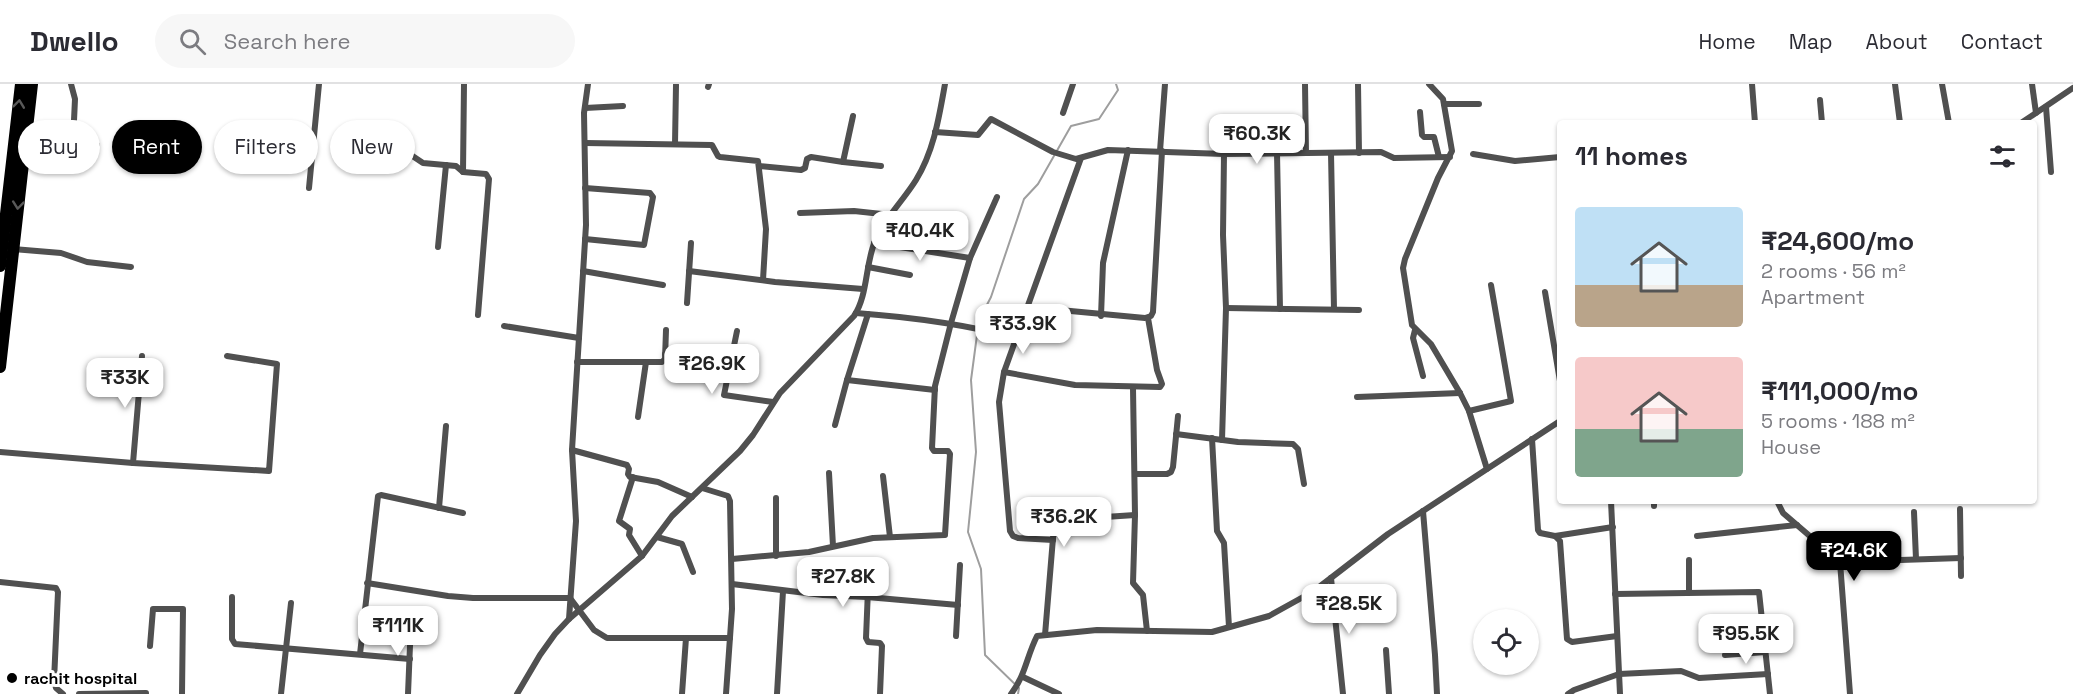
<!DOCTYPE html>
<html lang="en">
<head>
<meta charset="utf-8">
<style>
  :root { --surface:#fff; --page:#f7f7f7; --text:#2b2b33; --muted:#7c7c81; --line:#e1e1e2; --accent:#000 }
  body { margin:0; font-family:"Space Grotesk",sans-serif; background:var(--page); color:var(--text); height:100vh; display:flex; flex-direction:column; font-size:22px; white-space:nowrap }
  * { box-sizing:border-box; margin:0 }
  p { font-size:20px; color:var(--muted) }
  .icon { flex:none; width:33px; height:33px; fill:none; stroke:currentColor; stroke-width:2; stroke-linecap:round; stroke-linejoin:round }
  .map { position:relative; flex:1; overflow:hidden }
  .sheet { position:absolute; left:1557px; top:36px; width:480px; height:384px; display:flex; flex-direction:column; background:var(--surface); border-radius:6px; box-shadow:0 2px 4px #0004 }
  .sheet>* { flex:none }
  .hud { position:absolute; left:18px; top:36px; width:570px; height:54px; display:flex; gap:12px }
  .buttons { position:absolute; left:1473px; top:525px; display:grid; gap:12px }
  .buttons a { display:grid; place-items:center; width:66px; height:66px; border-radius:50%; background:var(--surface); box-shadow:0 2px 4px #0004; font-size:30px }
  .price { position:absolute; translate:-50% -51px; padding:0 14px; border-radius:12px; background:#fff; color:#222; font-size:20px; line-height:39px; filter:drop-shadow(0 2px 3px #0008) }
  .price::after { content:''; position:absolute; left:50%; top:36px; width:18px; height:14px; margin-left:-9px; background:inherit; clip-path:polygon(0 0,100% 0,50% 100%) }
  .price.selected { background:var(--accent); color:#fff }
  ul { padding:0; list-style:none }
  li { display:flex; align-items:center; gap:18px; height:150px; padding:0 18px }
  li span { display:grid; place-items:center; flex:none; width:168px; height:120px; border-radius:6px; color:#555 }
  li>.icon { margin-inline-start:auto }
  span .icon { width:72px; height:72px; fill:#fffc; stroke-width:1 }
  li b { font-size:26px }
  h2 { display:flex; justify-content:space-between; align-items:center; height:72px; padding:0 18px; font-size:26px }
  .chip { padding:0 21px; border-radius:27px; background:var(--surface); box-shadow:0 2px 4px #0004; font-size:21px; line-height:54px }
  .chip.selected { background:var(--accent); color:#fff }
  header { display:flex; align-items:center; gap:36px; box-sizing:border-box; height:84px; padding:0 30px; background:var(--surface); border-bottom:2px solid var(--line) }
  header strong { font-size:28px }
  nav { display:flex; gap:33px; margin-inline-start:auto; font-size:21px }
  .search { width:420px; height:54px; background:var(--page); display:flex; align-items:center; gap:15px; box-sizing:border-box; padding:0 21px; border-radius:33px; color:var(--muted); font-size:22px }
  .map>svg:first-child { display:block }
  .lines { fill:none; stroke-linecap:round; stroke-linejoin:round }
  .stream { stroke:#9e9e9e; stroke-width:2 }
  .street { stroke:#505050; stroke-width:6 }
  .highway { stroke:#000; stroke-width:12 }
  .oneway { stroke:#595959 }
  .poi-dot { fill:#000; stroke:#fff; stroke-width:2 }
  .labels { text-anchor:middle; stroke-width:6; stroke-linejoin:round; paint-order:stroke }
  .poi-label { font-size:16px; font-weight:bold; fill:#000; stroke:#fff; text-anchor:start }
</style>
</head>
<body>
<header>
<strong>Dwello</strong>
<div class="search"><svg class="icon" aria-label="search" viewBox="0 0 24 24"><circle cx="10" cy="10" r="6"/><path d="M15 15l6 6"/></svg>Search here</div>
<nav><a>Home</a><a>Map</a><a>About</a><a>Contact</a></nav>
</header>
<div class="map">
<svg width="2073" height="610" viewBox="0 0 2073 610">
  <rect width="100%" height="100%" fill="#fff"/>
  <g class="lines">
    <polyline class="stream" points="1018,610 1019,604 985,571 981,485 968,448 976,368 971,296 979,236 991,213 1024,115 1038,100 1071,42 1099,35 1118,6 1116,0"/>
    <g class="street">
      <polyline points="71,0 75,15 73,58"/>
      <polyline points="1305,0 1306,69"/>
      <polyline points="1358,0 1359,69"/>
      <polyline points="1429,0 1443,15 1452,67 1438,94 1405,175 1403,184 1412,241 1431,260 1460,309 1469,327 1487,385"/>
      <polyline points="1752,0 1755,39"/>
      <polyline points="1895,0 1900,39"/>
      <polyline points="1942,0 1949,39"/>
      <polyline points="2032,0 2036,29"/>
      <polyline points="708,3 709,0"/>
      <polyline points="1820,16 1822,39"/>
      <polyline points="1444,20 1479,20"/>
      <polyline points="2046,23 2051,88"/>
      <polyline points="585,24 623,22"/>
      <polyline points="1420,28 1422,51 1424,53 1434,53 1439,73"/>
      <polyline points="1063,29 1073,0"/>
      <polyline points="2021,39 2073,4"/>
      <polyline points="935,48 978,51 991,35 1053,68 1076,75 1108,66 1224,70 1381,68 1394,74 1450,73"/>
      <polyline points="26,52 97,61"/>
      <polyline points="585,59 712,61 718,72 720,73 758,77 766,145 763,196"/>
      <polyline points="675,60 676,1"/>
      <polyline points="351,61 408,69 423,79 456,82 463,88 486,90 489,95 478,231"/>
      <polyline points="1160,67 1165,0"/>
      <polyline points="1277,69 1280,225"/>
      <polyline points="1331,69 1334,225"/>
      <polyline points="1473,70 1515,77 1560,73"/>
      <polyline points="843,78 853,32"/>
      <polyline points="759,82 801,86 805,84 807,75 811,73 843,78 881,82"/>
      <polyline points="463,88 464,0"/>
      <polyline points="309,104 319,0"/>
      <polyline points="585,104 650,109 653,113 644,161 585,155"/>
      <polyline points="800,129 854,127 891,131"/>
      <polyline points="874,159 970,174"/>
      <polyline points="438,163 446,81"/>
      <polyline points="13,165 61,169 87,178 131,183"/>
      <polyline points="868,183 910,191"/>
      <polyline points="583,187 663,201"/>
      <polyline points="689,187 775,198 863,205"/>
      <polyline points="1545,208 1560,297"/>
      <polyline points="687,219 691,159"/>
      <polyline points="1028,223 1145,234 1151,232 1153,228 1162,67"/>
      <polyline points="1226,224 1359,226"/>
      <path d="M 856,229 C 910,233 964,240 1017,254"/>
      <polyline points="1101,232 1103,179 1128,66"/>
      <polyline points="504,242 579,254"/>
      <polyline points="1415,246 1413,254 1423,292"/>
      <polyline points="737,247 724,311 773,318"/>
      <polyline points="665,270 730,276"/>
      <polyline points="577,278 662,278 665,275 666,246"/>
      <polyline points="1004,288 1075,301 1160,303 1162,300 1157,286 1148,234"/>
      <polyline points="847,296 935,306"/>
      <polyline points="1133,304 1135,431 1133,499 1143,511 1147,547"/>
      <polyline points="1357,313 1460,309"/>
      <polyline points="1469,327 1511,317 1491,201"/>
      <polyline points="638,333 646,278"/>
      <polyline points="835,341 847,296 868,230"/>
      <polyline points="1176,350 1238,358 1293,360 1298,365 1304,400"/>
      <polyline points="1212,354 1217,447 1224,459 1229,543"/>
      <polyline points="1532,355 1538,446 1540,449 1555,452 1560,457 1567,555 1572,558 1617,552"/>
      <polyline points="1222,356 1226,224 1223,151 1224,70"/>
      <polyline points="572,366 627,381 629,385 628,390 630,393 658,398 692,413"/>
      <polyline points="0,368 133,379 269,387 277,280 227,272"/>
      <polyline points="133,379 142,272"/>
      <polyline points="829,389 833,462"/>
      <polyline points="1135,390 1167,390 1171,388 1173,383 1178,332"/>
      <polyline points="883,392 890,453"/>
      <polyline points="633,393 619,437 630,445 629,451 642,472"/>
      <polyline points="702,404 728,412 730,417 732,525 726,610"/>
      <polyline points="1611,417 1620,610"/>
      <polyline points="1777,417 1783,429 1840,478 1850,610"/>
      <polyline points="1654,422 1654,417"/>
      <polyline points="439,424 446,342"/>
      <polyline points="1960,425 1961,492"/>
      <polyline points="1423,427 1435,571 1437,610"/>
      <polyline points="1914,428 1916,475"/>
      <polyline points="1555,452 1613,443"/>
      <polyline points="1697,452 1797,441"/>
      <polyline points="657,453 682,460 693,488"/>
      <polyline points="1053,456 1018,454 1013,452 1010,447 999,318 1004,288 1081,74"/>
      <polyline points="776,472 776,414"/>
      <polyline points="732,475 809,468 873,454 945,451 950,370 948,367 934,367 932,364 935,302 951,239 970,174 997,113"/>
      <polyline points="1840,478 1961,474"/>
      <polyline points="869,481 866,554 868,558 880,559 882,562 880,610"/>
      <polyline points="1331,494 1343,610"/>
      <polyline points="0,498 56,504 58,508 54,597 56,604 63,610"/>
      <polyline points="367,499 448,512 473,514 570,514 594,546 607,554 730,554"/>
      <polyline points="732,500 823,511 867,513 958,521"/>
      <polyline points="1689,508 1689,476"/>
      <polyline points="1615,510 1759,508 1770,610"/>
      <polyline points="232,513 232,555 235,560 410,575"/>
      <polyline points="569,535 576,437 572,366 586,141 584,29 588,0"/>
      <polyline points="1045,551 1054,442 1060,436 1135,431"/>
      <polyline points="956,552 960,481"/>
      <polyline points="150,562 153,525 183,525 182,610"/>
      <polyline points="1386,566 1389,610"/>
      <polyline points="360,570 378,412 381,411 463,429"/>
      <polyline points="1725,571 1765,568"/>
      <polyline points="1023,593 1059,610"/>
      <polyline points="79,610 146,609"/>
      <polyline points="281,610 291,519"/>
      <polyline points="408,610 411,537"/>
      <path d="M 517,610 L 540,571 L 555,550 L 569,535 L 642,472 L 672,432 L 740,367 L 753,351 L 780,309 L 854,232 C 868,211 865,181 875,157 C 884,135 903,117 916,96 C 934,67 939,33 945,0"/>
      <polyline points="682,610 686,554"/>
      <polyline points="777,610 783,507"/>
      <path d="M 1011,610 C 1026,590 1026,574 1037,552 L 1097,546 L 1212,548 L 1269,532 L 1314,507 L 1388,450 L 1560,337"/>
      <polyline points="1568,610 1574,606 1619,590 1681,587 1699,594 1768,590"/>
    </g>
    <g class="highway">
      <polyline points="0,182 21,0"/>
      <polyline points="0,283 32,0"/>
    </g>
  </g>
  <defs><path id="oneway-chevron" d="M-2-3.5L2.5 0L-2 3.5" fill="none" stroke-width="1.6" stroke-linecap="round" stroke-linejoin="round" transform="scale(1.5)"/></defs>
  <g class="oneway">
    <use href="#oneway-chevron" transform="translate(19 20) rotate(-83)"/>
    <use href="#oneway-chevron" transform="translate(18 121) rotate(96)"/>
  </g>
  <circle class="poi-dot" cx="12" cy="594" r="6"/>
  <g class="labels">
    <g class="poi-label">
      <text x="24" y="600">rachit hospital</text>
    </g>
  </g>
</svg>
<div class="buttons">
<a><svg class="icon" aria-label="locate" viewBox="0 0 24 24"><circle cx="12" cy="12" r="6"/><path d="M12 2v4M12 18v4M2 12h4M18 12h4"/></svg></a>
</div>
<b class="price" style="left:1257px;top:81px">₹60.3K</b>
<b class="price" style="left:920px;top:178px">₹40.4K</b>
<b class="price" style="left:1023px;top:271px">₹33.9K</b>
<b class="price" style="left:712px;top:311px">₹26.9K</b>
<b class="price" style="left:125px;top:325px">₹33K</b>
<b class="price" style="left:1064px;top:464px">₹36.2K</b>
<b class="price selected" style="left:1854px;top:498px">₹24.6K</b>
<b class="price" style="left:843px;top:524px">₹27.8K</b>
<b class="price" style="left:1349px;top:551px">₹28.5K</b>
<b class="price" style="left:398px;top:573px">₹111K</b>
<b class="price" style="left:1746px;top:581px">₹95.5K</b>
<div class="hud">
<a class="chip">Buy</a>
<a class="chip selected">Rent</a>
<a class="chip">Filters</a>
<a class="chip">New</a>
</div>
<section class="sheet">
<h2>11 homes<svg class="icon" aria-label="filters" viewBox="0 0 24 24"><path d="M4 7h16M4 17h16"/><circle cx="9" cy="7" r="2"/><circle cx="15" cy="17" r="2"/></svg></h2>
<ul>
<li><span style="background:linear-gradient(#bfe0f5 65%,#b9a48a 0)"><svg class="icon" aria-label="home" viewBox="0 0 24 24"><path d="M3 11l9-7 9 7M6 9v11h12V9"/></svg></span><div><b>₹24,600/mo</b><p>2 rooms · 56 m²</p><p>Apartment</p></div></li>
<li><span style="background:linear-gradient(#f6c9c9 60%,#7fa58c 0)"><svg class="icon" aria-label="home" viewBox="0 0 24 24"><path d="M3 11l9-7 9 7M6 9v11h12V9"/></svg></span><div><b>₹111,000/mo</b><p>5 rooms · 188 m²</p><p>House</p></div></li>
</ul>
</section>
</div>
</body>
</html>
